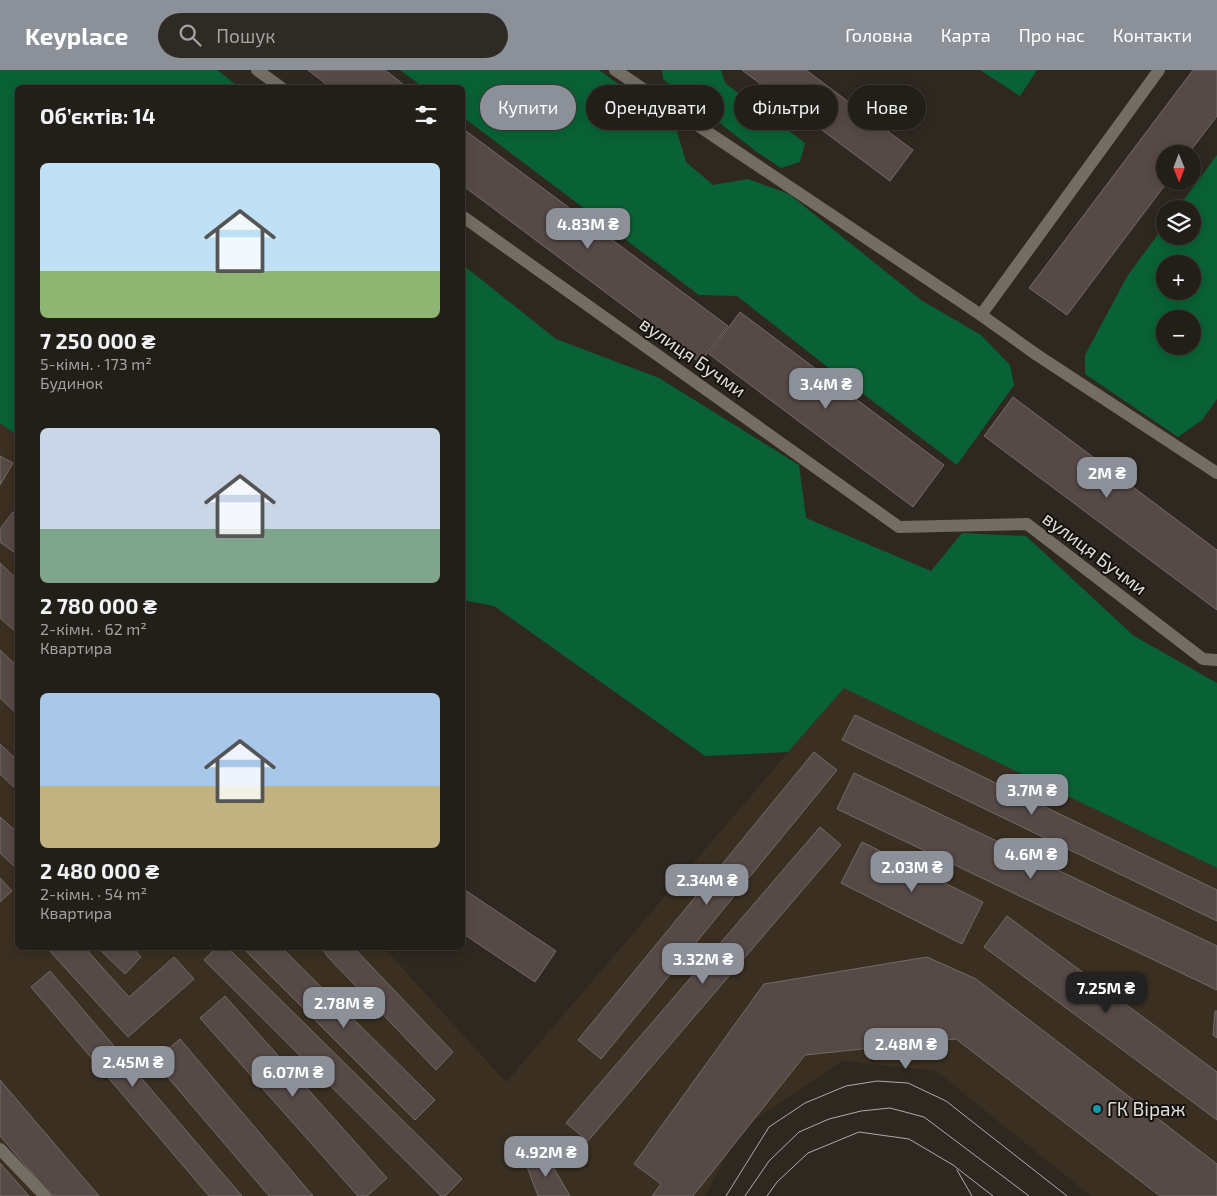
<!DOCTYPE html>
<html lang="uk">
<head>
<meta charset="utf-8">
<style>
  :root { --surface:#221e18; --page:#2e2b25; --text:#f1f3f6; --muted:#a2a2a2; --line:#3f3c37; --accent:#8c9099 }
  body { margin:0; font-family:"Exo 2",sans-serif; background:var(--page); color:var(--text); height:100vh; display:flex; flex-direction:column; font-size:19px; white-space:nowrap }
  * { box-sizing:border-box; margin:0 }
  p { font-size:16px; color:var(--muted) }
  .icon { flex:none; width:28px; height:28px; fill:none; stroke:currentColor; stroke-width:2; stroke-linecap:round; stroke-linejoin:round }
  .map { position:relative; flex:1; overflow:hidden }
  .drawer { position:absolute; left:15px; top:15px; width:450px; height:865px; display:flex; flex-direction:column; background:var(--surface); border-radius:8px; box-shadow:0 2px 12px #0003,0 0 0 1px var(--line) }
  .drawer>* { flex:none }
  .top-card { position:absolute; left:480px; top:15px; width:475px; height:45px; display:flex; gap:10px }
  .needle { width:32px; rotate:179deg }
  .tools { position:absolute; left:1156px; top:75px; display:grid; gap:10px }
  .tools a { display:grid; place-items:center; width:45px; height:45px; border-radius:50%; background:var(--surface); box-shadow:0 2px 12px #0003,0 0 0 1px var(--line); font-size:25px }
  .price { position:absolute; translate:-50% -42px; padding:0 11px; border-radius:10px; background:var(--accent); color:#fff; font-size:16px; line-height:32px; filter:drop-shadow(0 1px 2px #0008) }
  .price::after { content:''; position:absolute; left:50%; top:30px; width:15px; height:11px; margin-left:-8px; background:inherit; clip-path:polygon(0 0,100% 0,50% 100%) }
  .price.selected { background:#222; color:#fff }
  ul { padding:0; list-style:none }
  li { display:grid; align-content:center; gap:10px; height:265px; padding:0 25px }
  li span { display:grid; place-items:center; height:155px; border-radius:8px; color:#555 }
  li>.icon { margin-inline-start:auto }
  span .icon { width:90px; height:90px; fill:#fffc; stroke-width:1 }
  li b { font-size:21px }
  h2 { display:flex; justify-content:space-between; align-items:center; height:60px; padding:0 25px; font-size:21px }
  .pill { padding:0 18px; border-radius:22px; background:var(--surface); box-shadow:0 2px 12px #0003,0 0 0 1px var(--line); font-size:18px; line-height:45px }
  .pill.selected { background:var(--accent); color:#fff }
  header { display:flex; align-items:center; gap:30px; box-sizing:border-box; height:70px; padding:0 25px; background:var(--accent); color:#fff }
  header strong { font-size:24px }
  nav { display:flex; gap:28px; margin-inline-start:auto; font-size:18px }
  .search { width:350px; height:45px; background:var(--page); display:flex; align-items:center; gap:12px; box-sizing:border-box; padding:0 18px; border-radius:28px; color:var(--muted); font-size:19px }
  .map>svg:first-child { display:block }
  .built { fill:#3a2f21 }
  .green { fill:#096235; fill-rule:evenodd }
  .building { fill:#564a47; stroke:#776a66 }
  .lines { fill:none; stroke-linecap:round; stroke-linejoin:round }
  .minor { stroke:#746d63; stroke-width:12 }
  .tram { stroke:#afaba4; stroke-width:1 }
  .culture-dot { fill:#0f9aa8; stroke:#14110e; stroke-width:2 }
  .labels { text-anchor:middle; stroke-width:4; stroke-linejoin:round; paint-order:stroke }
  .street-label { font-size:19px; fill:#e2ded8; stroke:#14110e }
  .poi-label { font-size:19px; fill:#e2ded8; stroke:#14110e; text-anchor:start }
</style>
</head>
<body>
<header>
<strong>Keyplace</strong>
<div class="search"><svg class="icon" aria-label="search" viewBox="0 0 24 24"><circle cx="10" cy="10" r="6"/><path d="M15 15l6 6"/></svg>Пошук</div>
<nav><a>Головна</a><a>Карта</a><a>Про нас</a><a>Контакти</a></nav>
</header>
<div class="map">
<svg width="1217" height="1126" viewBox="0 0 1217 1126">
  <rect width="100%" height="100%" fill="#2e2820"/>
  <polygon class="built" points="0,353 18,365 18,878 384,878 506,1012 844,617 1217,798 1217,1126 1091,1126 936,1001 843,991 742,1058 705,1126 0,1126"/>
  <g class="green">
    <polygon points="0,0 217,0 239,17 18,18 17,365 0,353"/>
    <polygon points="400,0 599,0 675,55 686,92 713,115 748,109 789,124 921,230 981,265 1010,295 1014,315 957,395 825,295 737,226 699,225 463,47 462,18 423,17"/>
    <polygon points="662,0 721,0 725,13 805,73 800,92 781,98 757,82 663,9"/>
    <polygon points="980,0 1037,0 1020,26"/>
    <path d="M 1217,85 L 1217,329 L 1202,350 L 1178,367 L 1085,304 L 1085,285 L 1128,205 L 1165,155 L 1165,166 L 1192,166 L 1192,139 L 1177,139 ZM 1165,194 L 1192,194 L 1192,221 L 1165,221 ZM 1165,249 L 1192,249 L 1192,276 L 1165,276 Z"/>
    <polygon points="463,195 556,269 659,308 799,395 806,448 931,501 962,463 1026,466 1134,566 1217,613 1217,798 844,618 788,682 705,686 494,536 463,530"/>
  </g>
  <g class="building">
    <polygon points="308,0 385,0 408,18 331,18"/>
    <polygon points="742,0 806,0 913,80 890,111"/>
    <polygon points="1193,0 1217,0 1217,46 1188,84 1165,84 1165,111 1168,111 1067,245 1029,218"/>
    <polygon points="462,58 728,256 700,293 462,115"/>
    <polygon points="740,242 944,395 913,437 709,284"/>
    <polygon points="1013,327 1217,480 1217,540 984,366"/>
    <polygon points="0,386 13,393 0,415"/>
    <polygon points="13,442 18,445 18,485 0,472 0,459"/>
    <polygon points="0,493 18,510 18,564 0,548"/>
    <polygon points="0,580 18,597 18,645 0,628"/>
    <polygon points="855,645 1217,820 1217,851 842,670"/>
    <polygon points="0,674 18,691 18,721 0,704"/>
    <polygon points="814,682 837,700 601,989 578,970"/>
    <polygon points="854,703 1217,876 1217,920 837,739"/>
    <polygon points="0,747 18,763 18,800 0,783"/>
    <polygon points="820,757 841,775 588,1071 566,1053"/>
    <polygon points="862,772 983,832 962,874 841,813"/>
    <polygon points="0,808 12,821 0,832"/>
    <polygon points="462,818 556,881 535,912 462,863"/>
    <polygon points="1007,846 1217,1002 1217,1050 984,877"/>
    <polygon points="47,878 85,878 129,927 174,887 194,909 128,967"/>
    <polygon points="98,878 133,878 141,887 125,904"/>
    <polygon points="216,878 228,878 462,1109 445,1126 441,1126 204,890"/>
    <polygon points="243,878 282,878 435,1030 415,1050"/>
    <polygon points="322,878 354,878 453,982 436,1000 327,886"/>
    <polygon points="927,887 976,909 1217,1094 1217,1126 1160,1126 956,969 805,985 693,1126 652,1126 661,1114 634,1094 764,914"/>
    <polygon points="50,901 242,1126 209,1126 31,917"/>
    <polygon points="225,926 387,1108 367,1126 358,1126 200,948"/>
    <polygon points="1215,941 1217,941 1217,968 1213,965"/>
    <polygon points="180,969 313,1126 269,1126 154,991"/>
    <polygon points="0,1010 99,1126 52,1126 0,1066"/>
    <polygon points="545,1083 570,1126 538,1126 526,1094"/>
    <polygon points="0,1093 29,1126 0,1126"/>
  </g>
  <g class="lines">
    <g class="minor">
      <polyline points="257,0 282,18"/>
      <polyline points="615,0 981,245 1037,285 1217,403"/>
      <polyline points="462,146 899,457 1027,454 1203,589 1217,590"/>
      <polyline points="981,245 1159,0"/>
      <polyline points="0,1079 45,1126"/>
    </g>
    <g class="tram">
      <polyline points="957,1100 972,1126"/>
      <polyline points="726,1126 769,1057 805,1033 846,1016 877,1011 908,1013 946,1031 1067,1126"/>
      <polyline points="745,1126 769,1091 799,1062 829,1049 861,1041 890,1038 924,1047 1029,1126"/>
      <polyline points="767,1126 777,1112 808,1083 859,1062 909,1069 953,1095 993,1126"/>
    </g>
  </g>
  <circle class="culture-dot" cx="1097" cy="1039" r="5"/>
  <g class="labels">
    <g class="street-label">
      <text transform="translate(693 287) rotate(35)" y="7">вулиця Бучми</text>
      <text transform="translate(1095 483) rotate(37)" y="7">вулиця Бучми</text>
    </g>
    <g class="poi-label">
      <text x="1107" y="1046">ГК Віраж</text>
    </g>
  </g>
</svg>
<div class="tools">
<a><svg class="needle" viewBox="-14 -14 28 28"><path d="M0-13l5 13h-10z" fill="#e53935"/><path d="M0 13l5-13h-10z" fill="#a2a2a2"/></svg></a>
<a><svg class="icon" aria-label="layers" viewBox="0 0 24 24"><path d="M12 4l9 5-9 5-9-5zM3 14l9 5 9-5"/></svg></a>
<a>+</a>
<a>−</a>
</div>
<b class="price" style="left:588px;top:180px">4.83M ₴</b>
<b class="price" style="left:826px;top:340px">3.4M ₴</b>
<b class="price" style="left:1107px;top:429px">2M ₴</b>
<b class="price" style="left:1032px;top:746px">3.7M ₴</b>
<b class="price" style="left:1031px;top:810px">4.6M ₴</b>
<b class="price" style="left:912px;top:823px">2.03M ₴</b>
<b class="price" style="left:707px;top:836px">2.34M ₴</b>
<b class="price" style="left:703px;top:915px">3.32M ₴</b>
<b class="price selected" style="left:1106px;top:944px">7.25M ₴</b>
<b class="price" style="left:344px;top:959px">2.78M ₴</b>
<b class="price" style="left:906px;top:1000px">2.48M ₴</b>
<b class="price" style="left:133px;top:1018px">2.45M ₴</b>
<b class="price" style="left:293px;top:1028px">6.07M ₴</b>
<b class="price" style="left:546px;top:1108px">4.92M ₴</b>
<div class="top-card">
<a class="pill selected">Купити</a>
<a class="pill">Орендувати</a>
<a class="pill">Фільтри</a>
<a class="pill">Нове</a>
</div>
<section class="drawer">
<h2>Об’єктів: 14<svg class="icon" aria-label="filters" viewBox="0 0 24 24"><path d="M4 7h16M4 17h16"/><circle cx="9" cy="7" r="2"/><circle cx="15" cy="17" r="2"/></svg></h2>
<ul>
<li><span style="background:linear-gradient(#bfe0f5 70%,#8fb573 0)"><svg class="icon" aria-label="home" viewBox="0 0 24 24"><path d="M3 11l9-7 9 7M6 9v11h12V9"/></svg></span><div><b>7 250 000 ₴</b><p>5-кімн. · 173 m²</p><p>Будинок</p></div></li>
<li><span style="background:linear-gradient(#c9d6e8 65%,#7fa58c 0)"><svg class="icon" aria-label="home" viewBox="0 0 24 24"><path d="M3 11l9-7 9 7M6 9v11h12V9"/></svg></span><div><b>2 780 000 ₴</b><p>2-кімн. · 62 m²</p><p>Квартира</p></div></li>
<li><span style="background:linear-gradient(#a9c7e8 60%,#c2b280 0)"><svg class="icon" aria-label="home" viewBox="0 0 24 24"><path d="M3 11l9-7 9 7M6 9v11h12V9"/></svg></span><div><b>2 480 000 ₴</b><p>2-кімн. · 54 m²</p><p>Квартира</p></div></li>
</ul>
</section>
</div>
</body>
</html>
